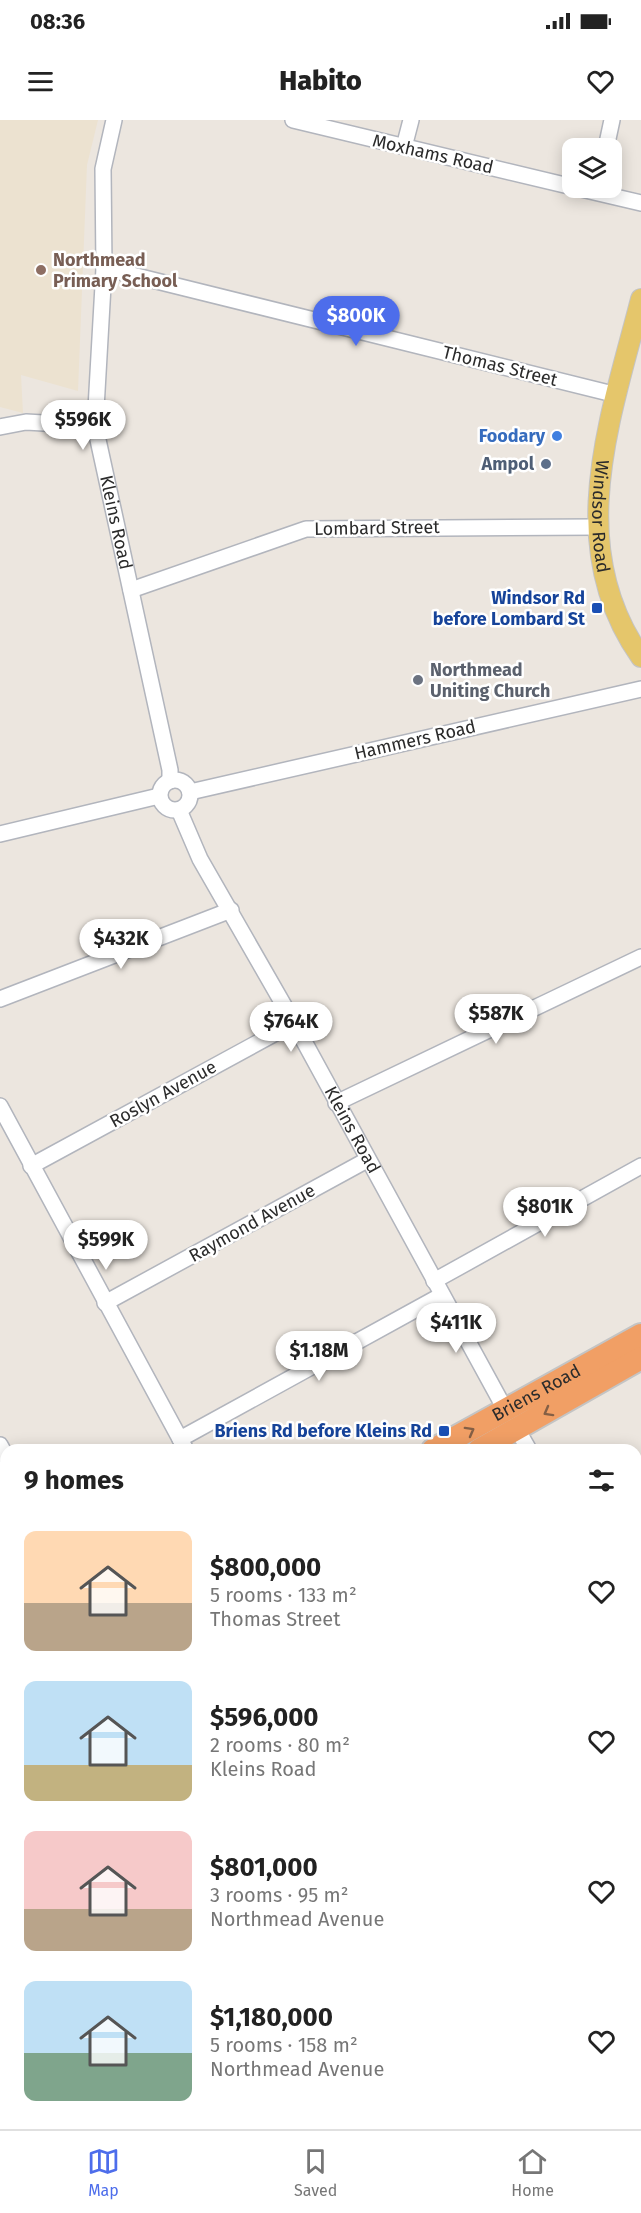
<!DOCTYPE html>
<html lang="en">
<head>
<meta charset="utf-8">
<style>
  :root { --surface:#fff; --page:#f6f6f6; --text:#222; --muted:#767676; --line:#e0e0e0; --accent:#4d6deb }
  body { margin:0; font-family:"Fira Sans",sans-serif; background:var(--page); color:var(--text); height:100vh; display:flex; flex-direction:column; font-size:22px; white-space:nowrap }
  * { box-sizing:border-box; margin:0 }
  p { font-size:20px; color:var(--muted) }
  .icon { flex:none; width:33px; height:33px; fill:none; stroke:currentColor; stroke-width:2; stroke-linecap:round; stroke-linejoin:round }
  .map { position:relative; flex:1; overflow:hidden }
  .panel { position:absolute; left:0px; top:1324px; width:642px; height:686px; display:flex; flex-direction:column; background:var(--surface); border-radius:18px 18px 0 0; box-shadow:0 3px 15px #0003 }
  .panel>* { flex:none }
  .controls { position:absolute; left:562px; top:18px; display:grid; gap:12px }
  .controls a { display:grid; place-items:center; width:60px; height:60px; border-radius:12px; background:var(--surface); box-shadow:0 3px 15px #0003; font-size:30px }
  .price { position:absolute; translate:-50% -51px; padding:0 14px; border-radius:21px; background:#fff; color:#222; font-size:20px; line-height:39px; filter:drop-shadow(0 2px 3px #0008) }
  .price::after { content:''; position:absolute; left:50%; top:36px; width:18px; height:14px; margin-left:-9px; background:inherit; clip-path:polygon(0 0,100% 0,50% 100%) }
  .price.active { background:var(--accent); color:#fff }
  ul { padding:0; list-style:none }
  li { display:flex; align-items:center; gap:18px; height:150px; padding:0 24px }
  li span { display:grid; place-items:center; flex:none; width:168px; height:120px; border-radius:12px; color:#555 }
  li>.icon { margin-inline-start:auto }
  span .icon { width:72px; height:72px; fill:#fffc; stroke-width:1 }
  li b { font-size:26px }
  h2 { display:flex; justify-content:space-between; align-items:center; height:72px; padding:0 24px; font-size:26px }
  .status { display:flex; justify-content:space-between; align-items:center; height:42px; padding:0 30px; background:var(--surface); direction:ltr }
  .status svg { height:16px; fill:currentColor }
  header { display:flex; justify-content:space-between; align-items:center; height:78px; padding:0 24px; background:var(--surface); font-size:27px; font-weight:800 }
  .tabs { display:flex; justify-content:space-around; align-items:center; height:84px; border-top:2px solid var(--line); background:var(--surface); font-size:16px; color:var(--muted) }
  .tabs a { display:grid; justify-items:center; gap:3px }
  .tabs .active { color:var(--accent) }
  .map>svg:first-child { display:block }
  .education { fill:#ece2d0 }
  .green { fill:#b6dda0 }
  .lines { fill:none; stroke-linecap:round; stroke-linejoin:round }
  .minor-casing { stroke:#b2b5bd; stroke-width:18 }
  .major-casing { stroke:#c4c4c4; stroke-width:22 }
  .highway-casing { stroke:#c4c4c4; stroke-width:26 }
  .minor { stroke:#fff; stroke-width:15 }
  .major { stroke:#e5c66b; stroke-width:20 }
  .highway { stroke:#f19f65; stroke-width:22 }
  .oneway { stroke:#845f45 }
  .education-dot { fill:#8d6e63; stroke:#fff; stroke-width:2 }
  .shop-dot { fill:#3f7fe0; stroke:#fff; stroke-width:2 }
  .service-dot { fill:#5c6f8a; stroke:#fff; stroke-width:2 }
  .transit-dot { fill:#1a4fb4; stroke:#fff; stroke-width:2 }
  .worship-dot { fill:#6b7280; stroke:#fff; stroke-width:2 }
  .labels { text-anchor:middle; stroke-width:5; stroke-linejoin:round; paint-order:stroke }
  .street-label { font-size:18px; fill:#2b2b2b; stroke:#fff }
  .education-label { font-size:18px; font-weight:bold; fill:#785e54; stroke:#fff; text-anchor:start }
  .shop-label { font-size:18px; font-weight:bold; fill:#366cbe; stroke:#fff; text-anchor:end }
  .service-label { font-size:18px; font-weight:bold; fill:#4e5e75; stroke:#fff; text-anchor:end }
  .transit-label { font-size:18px; font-weight:bold; fill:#164399; stroke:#fff; text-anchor:end }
  .worship-label { font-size:18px; font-weight:bold; fill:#5b616d; stroke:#fff; text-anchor:start }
</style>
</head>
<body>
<div class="status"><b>08:36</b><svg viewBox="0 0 49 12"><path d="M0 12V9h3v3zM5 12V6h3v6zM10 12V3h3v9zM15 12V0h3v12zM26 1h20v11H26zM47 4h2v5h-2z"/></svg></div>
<header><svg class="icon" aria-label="menu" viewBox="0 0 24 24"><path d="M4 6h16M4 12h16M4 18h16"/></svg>Habito<svg class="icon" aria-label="heart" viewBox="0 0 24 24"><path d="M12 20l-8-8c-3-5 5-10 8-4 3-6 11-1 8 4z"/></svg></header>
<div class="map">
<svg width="641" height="2009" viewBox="0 0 641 2009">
  <rect width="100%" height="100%" fill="#ece6df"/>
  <polygon class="education" points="0,0 98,0 87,45 78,271 21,255 23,293 0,287"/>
  <polygon class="green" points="641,1582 641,1676 638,1677 636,1585"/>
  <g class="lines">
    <g class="minor-casing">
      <g id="minor">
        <path id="s1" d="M 114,0 L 103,49 L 104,148 L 95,306 L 170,650 L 170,661"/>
        <polyline points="293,0 573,67"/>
        <polyline points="404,27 411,0"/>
        <polyline points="606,28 612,0"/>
        <polyline points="577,68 641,83"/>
        <polyline points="104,148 617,275"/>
        <polyline points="0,307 26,302 95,306"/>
        <polyline points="131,470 306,409 597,407"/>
        <circle cx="175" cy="675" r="15"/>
        <polyline points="190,672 641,569"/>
        <path id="s2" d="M 179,690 L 200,739 L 294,903 L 506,1291"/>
        <polyline points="0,714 159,676"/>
        <polyline points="0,879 231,790"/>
        <polyline points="336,983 641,837"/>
        <polyline points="0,986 186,1330"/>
        <polyline points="31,1046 294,903"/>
        <polyline points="434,1161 641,1046"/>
        <polyline points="105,1183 367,1040"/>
        <polyline points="517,1309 529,1330"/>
        <polyline points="180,1319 442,1175"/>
        <polyline points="0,1325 6,1336"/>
        <polyline points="0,1413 6,1410"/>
        <polyline points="636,1529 641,1538"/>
        <polyline points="636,1575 641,1573"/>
        <polyline points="0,1766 6,1763"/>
        <polyline points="636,1769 641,1766"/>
        <polyline points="636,1968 641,1965"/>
        <polyline points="163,2004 166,2009"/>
        <polyline points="334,2004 337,2009"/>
        <polyline points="496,2004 499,2009"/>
        <polyline points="563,2009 572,2004"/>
      </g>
    </g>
    <g class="major-casing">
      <g id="major">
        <path id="s3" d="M 641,179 C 611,297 562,426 641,537"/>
      </g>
    </g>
    <g class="highway-casing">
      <g id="highway">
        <path id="s4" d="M 433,1330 L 641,1215"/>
        <polyline points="479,1330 641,1238"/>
        <polyline points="0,1569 6,1565"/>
        <polyline points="0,1593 6,1590"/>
      </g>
    </g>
    <use href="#minor" class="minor"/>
    <use href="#major" class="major"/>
    <use href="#highway" class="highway"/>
  </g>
  <defs><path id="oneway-chevron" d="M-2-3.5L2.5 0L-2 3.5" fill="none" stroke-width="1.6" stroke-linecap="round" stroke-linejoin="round" transform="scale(1.5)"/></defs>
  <g class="oneway">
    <use href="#oneway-chevron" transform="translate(548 1292) rotate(151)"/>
    <use href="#oneway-chevron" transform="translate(470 1311) rotate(-29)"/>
  </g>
  <circle class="education-dot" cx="41" cy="150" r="6"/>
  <circle class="shop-dot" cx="557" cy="316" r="6"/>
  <circle class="service-dot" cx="546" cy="344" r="6"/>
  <g class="transit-dot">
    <rect x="591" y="482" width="12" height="12" rx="3"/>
    <rect x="438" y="1305" width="12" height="12" rx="3"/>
  </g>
  <circle class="worship-dot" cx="418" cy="560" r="6"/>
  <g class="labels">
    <g class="street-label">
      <text transform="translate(433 34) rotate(13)" y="6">Moxhams Road</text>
      <text transform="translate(500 246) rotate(14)" y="6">Thomas Street</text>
      <text dy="6" stroke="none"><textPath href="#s3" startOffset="222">Windsor Road</textPath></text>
      <text dy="6" stroke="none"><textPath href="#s1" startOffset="406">Kleins Road</textPath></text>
      <text transform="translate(377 408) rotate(-1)" y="6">Lombard Street</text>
      <text transform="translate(415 620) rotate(-13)" y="6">Hammers Road</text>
      <text transform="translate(163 974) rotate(-29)" y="6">Roslyn Avenue</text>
      <text dy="6" stroke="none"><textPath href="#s2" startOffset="364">Kleins Road</textPath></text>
      <text transform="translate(252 1103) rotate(-29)" y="6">Raymond Avenue</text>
      <text dy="6" stroke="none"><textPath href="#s4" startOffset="118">Briens Road</textPath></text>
    </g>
    <g class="education-label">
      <text x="53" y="146">Northmead<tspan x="53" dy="21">Primary School</tspan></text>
    </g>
    <g class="shop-label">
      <text x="545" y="322">Foodary</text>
    </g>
    <g class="service-label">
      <text x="534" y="350">Ampol</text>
    </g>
    <g class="transit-label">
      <text x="585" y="484">Windsor Rd<tspan x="585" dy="21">before Lombard St</tspan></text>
      <text x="432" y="1317">Briens Rd before Kleins Rd</text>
    </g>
    <g class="worship-label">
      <text x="430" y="556">Northmead<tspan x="430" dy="21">Uniting Church</tspan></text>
    </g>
  </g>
</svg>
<div class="controls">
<a><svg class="icon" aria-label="layers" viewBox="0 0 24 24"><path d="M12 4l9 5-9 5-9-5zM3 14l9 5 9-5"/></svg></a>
</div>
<b class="price active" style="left:356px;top:227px">$800K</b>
<b class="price" style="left:83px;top:331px">$596K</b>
<b class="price" style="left:121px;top:850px">$432K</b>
<b class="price" style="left:496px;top:925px">$587K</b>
<b class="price" style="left:291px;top:933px">$764K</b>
<b class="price" style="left:545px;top:1118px">$801K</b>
<b class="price" style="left:106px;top:1151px">$599K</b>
<b class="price" style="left:456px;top:1234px">$411K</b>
<b class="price" style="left:319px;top:1262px">$1.18M</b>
<section class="panel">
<h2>9 homes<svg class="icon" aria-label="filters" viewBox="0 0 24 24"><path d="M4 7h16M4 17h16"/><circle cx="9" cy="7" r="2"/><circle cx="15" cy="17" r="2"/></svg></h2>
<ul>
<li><span style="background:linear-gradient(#ffd9b3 60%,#b9a48a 0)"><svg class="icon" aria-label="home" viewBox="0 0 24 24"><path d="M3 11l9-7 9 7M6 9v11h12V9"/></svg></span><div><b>$800,000</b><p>5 rooms · 133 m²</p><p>Thomas Street</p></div><svg class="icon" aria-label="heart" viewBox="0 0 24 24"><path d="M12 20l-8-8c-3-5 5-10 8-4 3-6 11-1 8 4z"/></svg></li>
<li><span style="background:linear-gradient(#bfe0f5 70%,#c2b280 0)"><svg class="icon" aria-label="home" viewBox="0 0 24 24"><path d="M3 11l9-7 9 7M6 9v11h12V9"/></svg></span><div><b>$596,000</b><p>2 rooms · 80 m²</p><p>Kleins Road</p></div><svg class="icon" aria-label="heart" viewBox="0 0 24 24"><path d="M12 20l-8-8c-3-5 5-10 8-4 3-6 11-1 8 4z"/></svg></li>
<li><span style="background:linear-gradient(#f6c9c9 65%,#b9a48a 0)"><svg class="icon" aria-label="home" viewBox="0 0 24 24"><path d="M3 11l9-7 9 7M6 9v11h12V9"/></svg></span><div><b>$801,000</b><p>3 rooms · 95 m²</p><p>Northmead Avenue</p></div><svg class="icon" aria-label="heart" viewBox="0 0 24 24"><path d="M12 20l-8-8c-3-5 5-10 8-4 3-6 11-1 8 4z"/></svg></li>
<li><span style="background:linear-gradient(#bfe0f5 60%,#7fa58c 0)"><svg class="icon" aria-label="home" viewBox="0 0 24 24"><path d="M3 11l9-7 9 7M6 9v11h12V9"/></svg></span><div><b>$1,180,000</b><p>5 rooms · 158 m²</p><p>Northmead Avenue</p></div><svg class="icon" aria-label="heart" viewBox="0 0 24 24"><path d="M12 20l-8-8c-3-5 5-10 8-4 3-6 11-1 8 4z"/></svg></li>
</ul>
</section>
</div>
<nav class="tabs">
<a class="active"><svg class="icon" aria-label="map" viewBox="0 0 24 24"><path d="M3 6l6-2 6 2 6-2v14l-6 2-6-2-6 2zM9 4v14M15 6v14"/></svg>Map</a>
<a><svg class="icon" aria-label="saved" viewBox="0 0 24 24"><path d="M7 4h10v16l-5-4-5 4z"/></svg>Saved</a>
<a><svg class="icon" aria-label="home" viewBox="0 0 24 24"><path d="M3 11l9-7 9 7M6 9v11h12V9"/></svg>Home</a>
</nav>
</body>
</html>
